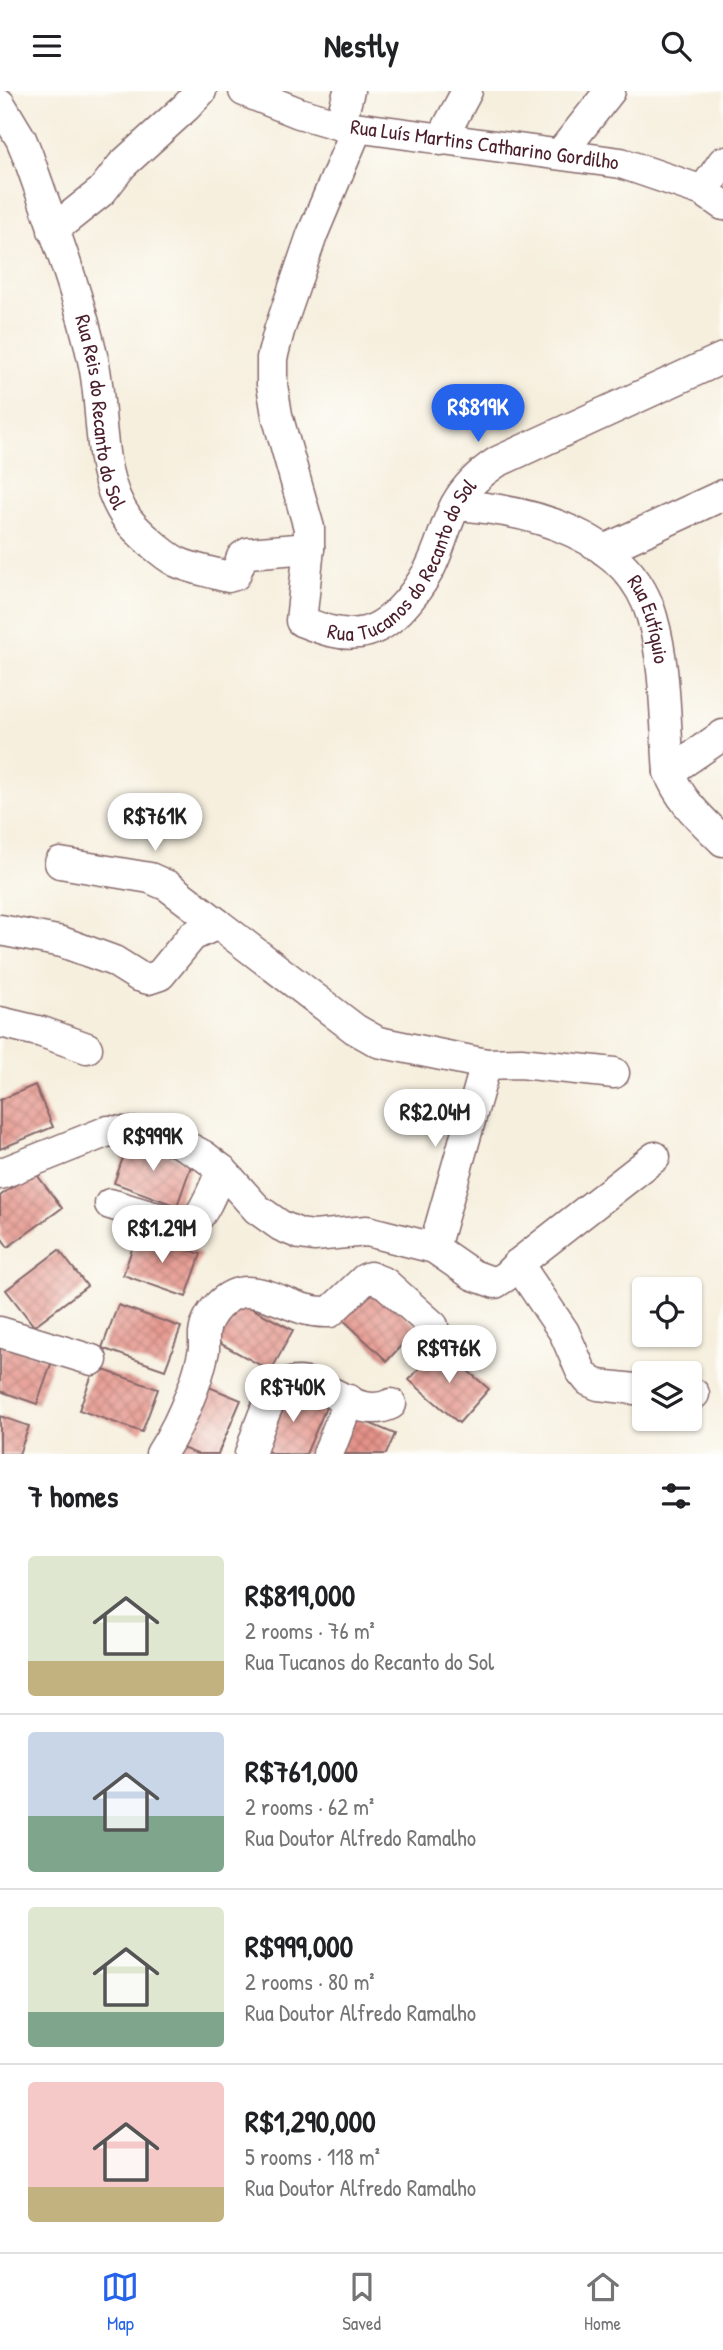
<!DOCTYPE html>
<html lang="en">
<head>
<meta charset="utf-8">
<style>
  :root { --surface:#fff; --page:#f6f6f6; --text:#202124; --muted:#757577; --line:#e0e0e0; --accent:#2563eb }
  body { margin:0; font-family:"Patrick Hand",sans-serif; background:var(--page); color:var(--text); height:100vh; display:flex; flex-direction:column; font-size:26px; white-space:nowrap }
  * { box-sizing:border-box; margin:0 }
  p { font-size:23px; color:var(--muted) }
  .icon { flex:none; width:38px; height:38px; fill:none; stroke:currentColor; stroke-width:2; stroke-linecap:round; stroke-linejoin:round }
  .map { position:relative; height:1363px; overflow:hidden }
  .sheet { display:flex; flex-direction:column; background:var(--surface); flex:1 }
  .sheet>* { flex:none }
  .tools { position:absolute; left:632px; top:1186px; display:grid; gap:14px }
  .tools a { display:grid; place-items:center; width:70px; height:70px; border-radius:7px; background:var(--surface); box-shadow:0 2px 5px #0004; font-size:35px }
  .price { position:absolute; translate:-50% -60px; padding:0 16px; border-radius:24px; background:#fff; color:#222; font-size:23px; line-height:46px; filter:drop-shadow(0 2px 4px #0008) }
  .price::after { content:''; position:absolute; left:50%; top:42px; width:21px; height:16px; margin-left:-10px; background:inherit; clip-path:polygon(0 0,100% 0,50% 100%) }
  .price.current { background:var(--accent); color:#fff }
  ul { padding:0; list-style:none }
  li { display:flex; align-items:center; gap:21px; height:175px; padding:0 28px }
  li+li { border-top:2px solid var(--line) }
  li span { display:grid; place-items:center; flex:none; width:196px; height:140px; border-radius:7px; color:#555 }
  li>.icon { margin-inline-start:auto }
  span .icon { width:84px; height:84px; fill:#fffc; stroke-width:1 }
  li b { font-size:30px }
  h2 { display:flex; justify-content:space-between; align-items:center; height:84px; padding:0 28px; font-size:30px }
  header { display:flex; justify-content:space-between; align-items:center; height:91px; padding:0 28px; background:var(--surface); font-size:32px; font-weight:700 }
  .tab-bar { display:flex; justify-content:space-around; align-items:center; height:98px; border-top:2px solid var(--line); background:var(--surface); font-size:19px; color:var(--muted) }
  .tab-bar a { display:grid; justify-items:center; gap:4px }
  .tab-bar .current { color:var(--accent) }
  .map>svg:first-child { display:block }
  .building { fill:url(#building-cross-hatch) }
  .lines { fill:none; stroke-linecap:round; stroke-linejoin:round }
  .minor-casing { stroke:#86686a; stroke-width:33 }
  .minor { stroke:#fff; stroke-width:30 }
  .labels { text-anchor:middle; stroke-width:5; stroke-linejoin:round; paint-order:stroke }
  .street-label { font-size:21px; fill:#4a1f2b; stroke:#fdfcf7 }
</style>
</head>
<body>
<header><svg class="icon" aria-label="menu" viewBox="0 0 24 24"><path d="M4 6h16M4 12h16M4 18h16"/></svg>Nestly<svg class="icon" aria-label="search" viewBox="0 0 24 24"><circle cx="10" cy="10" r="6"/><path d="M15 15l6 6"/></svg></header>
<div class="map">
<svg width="723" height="1363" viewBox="0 0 723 1363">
  <defs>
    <pattern id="building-cross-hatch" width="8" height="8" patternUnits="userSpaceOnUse" patternTransform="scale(1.75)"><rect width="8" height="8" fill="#e49389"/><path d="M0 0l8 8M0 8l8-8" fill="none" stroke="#bb7770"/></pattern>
  </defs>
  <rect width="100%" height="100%" fill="#fdfcf7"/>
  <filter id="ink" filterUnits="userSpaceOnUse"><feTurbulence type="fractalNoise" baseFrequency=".0143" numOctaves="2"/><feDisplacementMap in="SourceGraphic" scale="14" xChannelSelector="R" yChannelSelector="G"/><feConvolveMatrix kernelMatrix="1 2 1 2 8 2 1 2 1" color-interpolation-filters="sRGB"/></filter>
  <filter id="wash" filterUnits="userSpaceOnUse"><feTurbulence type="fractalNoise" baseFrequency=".00686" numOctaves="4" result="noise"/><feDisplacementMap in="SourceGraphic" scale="28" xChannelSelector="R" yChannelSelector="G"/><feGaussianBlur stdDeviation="1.57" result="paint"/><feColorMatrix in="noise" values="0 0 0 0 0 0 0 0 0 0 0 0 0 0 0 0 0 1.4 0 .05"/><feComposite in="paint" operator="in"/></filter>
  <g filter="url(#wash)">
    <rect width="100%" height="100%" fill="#f6efde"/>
    <g id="blocks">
      <g class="building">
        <polygon points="35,994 53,1036 0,1058 0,1009"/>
        <polygon points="129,1050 192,1072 177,1115 114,1092"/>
        <polygon points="34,1080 62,1117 8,1156 0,1145 0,1105"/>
        <polygon points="138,1141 201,1163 186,1206 123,1184"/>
        <polygon points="59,1159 87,1195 34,1235 6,1199"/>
        <polygon points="369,1191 418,1236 387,1270 338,1224"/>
        <polygon points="234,1208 293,1239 271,1280 212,1248"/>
        <polygon points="118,1214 181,1236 165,1279 102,1257"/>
        <polygon points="0,1252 52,1270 37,1313 0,1300"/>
        <polygon points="439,1255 489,1298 459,1332 409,1289"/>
        <polygon points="95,1276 158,1298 142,1341 79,1319"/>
        <polygon points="199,1292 241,1309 218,1363 197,1363 172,1353"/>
        <polygon points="284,1296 327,1314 306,1363 274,1363 259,1357"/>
        <polygon points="0,1325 29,1335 19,1363 0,1363"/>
        <polygon points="352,1325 395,1343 386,1363 336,1363"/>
      </g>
    </g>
  </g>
  <g filter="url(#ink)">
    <use href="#blocks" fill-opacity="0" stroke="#86686a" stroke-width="2"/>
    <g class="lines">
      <g class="minor-casing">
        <g id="minor">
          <path id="s1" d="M 244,0 L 299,22 L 340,34 L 621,72 L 703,100 L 723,114"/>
          <path id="s2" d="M 0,13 L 21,48 L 28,65 C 51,132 78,199 93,269 C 105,320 95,384 128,429 C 138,441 163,464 177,471 C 192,478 212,481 228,486 L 235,484 L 242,466 L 248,462 L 309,457"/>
          <polyline points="340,34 349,0"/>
          <path id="s3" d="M 357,37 L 312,144 L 279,240 L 272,267 L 272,294 L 277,324 L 309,437 L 309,457 L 301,530 C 319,537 338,545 359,542 C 389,539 415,504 429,479 C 440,458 445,434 456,413 C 466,395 480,382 497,371 L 723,267"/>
          <polyline points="441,49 467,0"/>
          <polyline points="561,62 610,0"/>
          <polyline points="703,100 723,71"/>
          <polyline points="53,139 102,100 122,74 186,16 201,0"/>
          <path id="s4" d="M 456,414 C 531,419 629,444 652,526 C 666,574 665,632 669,681 C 680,710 701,728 723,750"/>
          <polyline points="604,459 723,404"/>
          <polyline points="669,681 723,644"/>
          <polyline points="60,772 150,787 168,795 218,833"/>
          <polyline points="0,839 62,851 114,870 138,885 148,888 160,884 192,845 218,833 355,938 378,951 486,973 521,972 614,982"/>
          <polyline points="0,931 42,941 87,957"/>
          <polyline points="0,1083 108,1040 149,1043 176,1050 204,1065 222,1079 257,1118 281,1135 300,1143 314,1145 367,1140 434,1157 473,1184 495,1192 506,1185 518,1173 655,1066"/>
          <path d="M 110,1113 C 126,1117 184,1139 196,1128 C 206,1119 215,1093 222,1079"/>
          <polyline points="434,1157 486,973"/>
          <polyline points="518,1173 564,1241 581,1280 589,1290 598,1294 644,1299"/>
          <polyline points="0,1241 92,1269"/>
          <polyline points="690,1302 694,1303"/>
          <path d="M 161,1363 C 174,1343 184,1322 192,1300 C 197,1287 201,1273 204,1259 C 204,1253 204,1248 204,1243 C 206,1223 226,1201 247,1201 C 274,1201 297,1223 330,1221 L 365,1188 L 370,1186 L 385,1192 L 433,1235"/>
          <path d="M 250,1363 C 256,1346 264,1316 275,1303 C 300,1272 339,1311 364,1316 C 374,1318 383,1317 391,1313"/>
          <polyline points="328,1363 349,1309"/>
        </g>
      </g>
      <use href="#minor" class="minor"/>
    </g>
  </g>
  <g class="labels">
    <g class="street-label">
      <text dy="7" stroke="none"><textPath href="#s1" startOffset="248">Rua Luís Martins Catharino Gordilho</textPath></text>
      <text dy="7" stroke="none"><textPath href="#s2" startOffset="326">Rua Reis do Recanto do Sol</textPath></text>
      <text dy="7" stroke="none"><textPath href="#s3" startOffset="656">Rua Tucanos do Recanto do Sol</textPath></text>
      <text dy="7" stroke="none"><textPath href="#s4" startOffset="242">Rua Eutíquio</textPath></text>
    </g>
  </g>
</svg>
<div class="tools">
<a><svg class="icon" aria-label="locate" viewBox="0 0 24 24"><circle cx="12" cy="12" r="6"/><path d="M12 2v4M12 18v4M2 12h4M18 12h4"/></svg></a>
<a><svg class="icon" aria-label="layers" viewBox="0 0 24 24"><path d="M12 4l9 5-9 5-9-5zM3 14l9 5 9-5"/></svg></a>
</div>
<b class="price current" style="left:478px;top:353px">R$819K</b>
<b class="price" style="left:155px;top:762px">R$761K</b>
<b class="price" style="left:435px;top:1058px">R$2.04M</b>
<b class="price" style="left:153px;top:1082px">R$999K</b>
<b class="price" style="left:162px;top:1174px">R$1.29M</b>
<b class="price" style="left:449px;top:1294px">R$976K</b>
<b class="price" style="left:293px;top:1333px">R$740K</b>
</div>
<section class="sheet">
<h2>7 homes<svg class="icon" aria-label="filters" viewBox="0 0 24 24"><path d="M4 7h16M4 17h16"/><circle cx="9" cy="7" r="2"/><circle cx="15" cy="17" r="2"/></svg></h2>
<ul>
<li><span style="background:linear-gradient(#dfe7d0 75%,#c2b280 0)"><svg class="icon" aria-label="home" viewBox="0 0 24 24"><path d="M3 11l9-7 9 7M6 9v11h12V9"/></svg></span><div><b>R$819,000</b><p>2 rooms · 76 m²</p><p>Rua Tucanos do Recanto do Sol</p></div></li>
<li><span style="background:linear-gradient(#c9d6e8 60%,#7fa58c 0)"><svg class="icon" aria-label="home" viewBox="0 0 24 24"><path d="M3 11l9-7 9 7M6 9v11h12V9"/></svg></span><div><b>R$761,000</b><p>2 rooms · 62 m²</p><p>Rua Doutor Alfredo Ramalho</p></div></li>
<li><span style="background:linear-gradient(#dfe7d0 75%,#7fa58c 0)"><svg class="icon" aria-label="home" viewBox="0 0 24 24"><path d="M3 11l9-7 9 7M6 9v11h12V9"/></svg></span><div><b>R$999,000</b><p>2 rooms · 80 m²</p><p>Rua Doutor Alfredo Ramalho</p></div></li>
<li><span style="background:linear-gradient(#f6c9c9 75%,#c2b280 0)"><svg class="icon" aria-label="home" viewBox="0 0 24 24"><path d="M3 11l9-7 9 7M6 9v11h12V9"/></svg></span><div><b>R$1,290,000</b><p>5 rooms · 118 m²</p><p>Rua Doutor Alfredo Ramalho</p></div></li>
</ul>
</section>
<nav class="tab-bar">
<a class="current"><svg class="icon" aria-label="map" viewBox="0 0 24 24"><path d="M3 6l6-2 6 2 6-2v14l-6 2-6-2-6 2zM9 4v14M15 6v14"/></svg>Map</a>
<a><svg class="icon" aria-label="saved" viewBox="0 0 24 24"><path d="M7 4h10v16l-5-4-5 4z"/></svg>Saved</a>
<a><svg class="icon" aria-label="home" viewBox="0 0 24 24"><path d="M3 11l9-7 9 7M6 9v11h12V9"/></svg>Home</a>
</nav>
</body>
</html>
